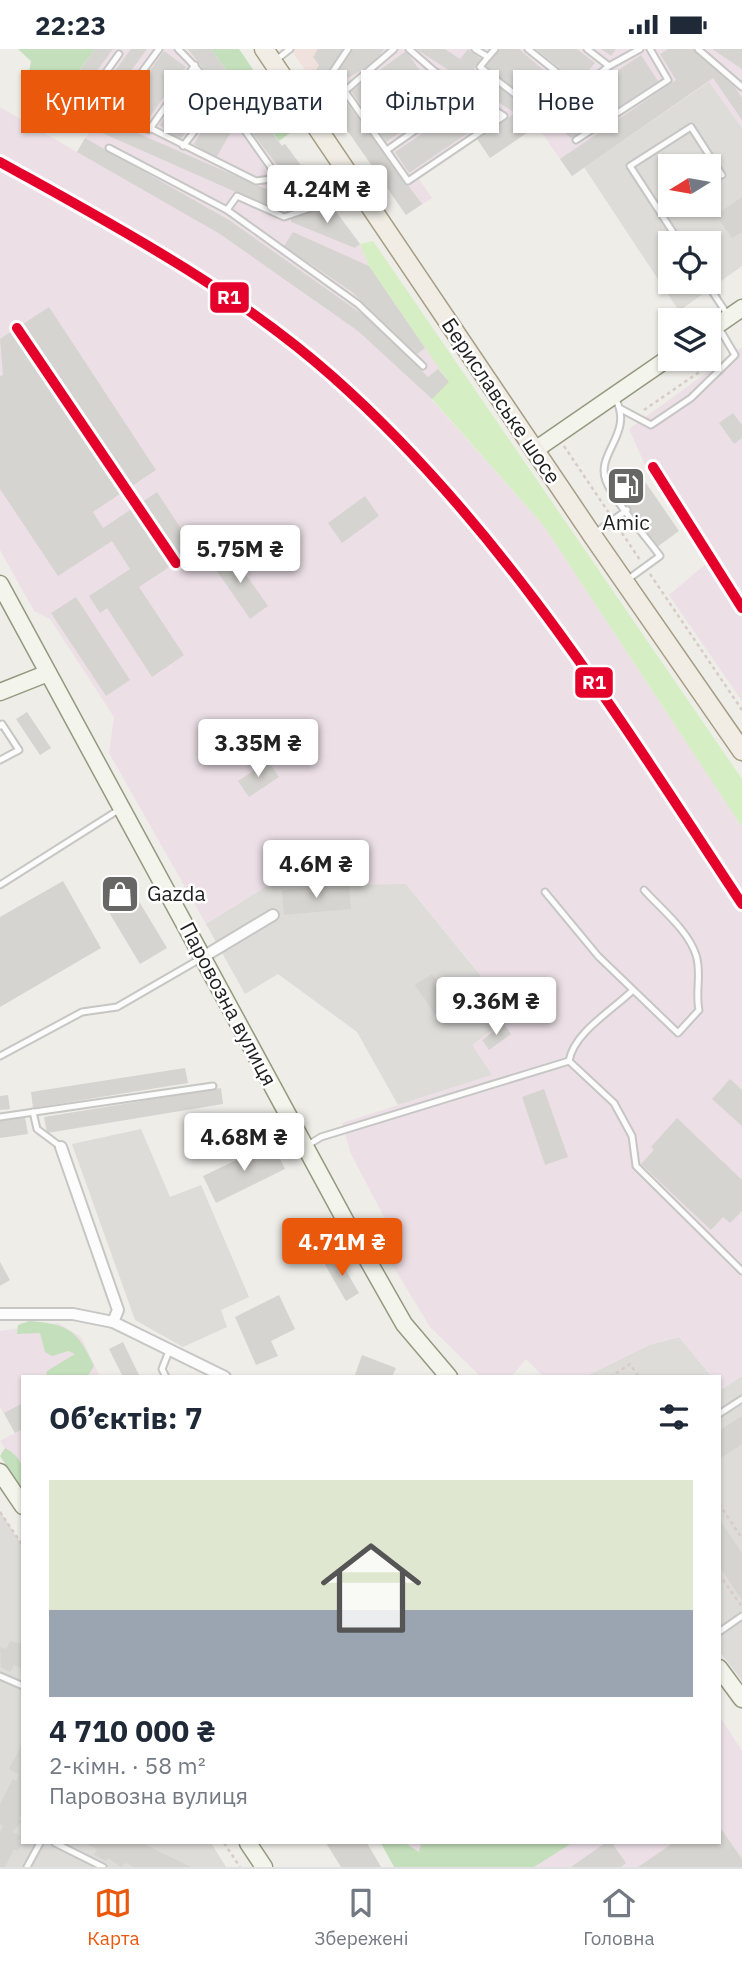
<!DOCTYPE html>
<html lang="uk">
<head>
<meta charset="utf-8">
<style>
  :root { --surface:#fff; --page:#f2f2f3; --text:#1f2937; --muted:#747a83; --line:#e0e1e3; --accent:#ea580c }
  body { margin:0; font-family:"IBM Plex Sans",sans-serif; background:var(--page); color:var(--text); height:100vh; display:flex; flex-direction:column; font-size:26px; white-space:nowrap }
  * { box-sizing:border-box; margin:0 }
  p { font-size:23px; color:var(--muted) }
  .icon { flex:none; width:38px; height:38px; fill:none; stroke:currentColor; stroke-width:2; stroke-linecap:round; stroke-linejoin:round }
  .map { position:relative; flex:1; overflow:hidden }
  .sheet { position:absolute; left:21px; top:1326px; width:700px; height:469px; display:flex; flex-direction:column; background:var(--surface); border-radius:0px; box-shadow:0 2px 5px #0004 }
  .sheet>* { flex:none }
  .hud { position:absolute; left:21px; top:21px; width:700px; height:63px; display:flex; gap:14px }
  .needle { width:46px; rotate:259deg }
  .tools { position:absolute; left:658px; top:105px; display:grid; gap:14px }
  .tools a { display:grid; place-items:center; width:63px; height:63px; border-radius:0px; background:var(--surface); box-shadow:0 2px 5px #0004; font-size:35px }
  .price { position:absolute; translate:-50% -60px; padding:0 16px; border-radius:7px; background:#fff; color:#222; font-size:23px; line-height:46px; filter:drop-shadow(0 2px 4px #0008) }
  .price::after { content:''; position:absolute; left:50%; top:42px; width:21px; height:16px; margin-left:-10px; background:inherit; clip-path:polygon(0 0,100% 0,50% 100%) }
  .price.selected { background:var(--accent); color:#fff }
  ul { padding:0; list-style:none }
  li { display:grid; align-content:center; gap:14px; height:371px; padding:0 28px }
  li span { display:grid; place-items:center; height:217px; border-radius:0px; color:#555 }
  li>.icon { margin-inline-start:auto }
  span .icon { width:126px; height:126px; fill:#fffc; stroke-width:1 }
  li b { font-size:30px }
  h2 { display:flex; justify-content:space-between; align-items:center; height:84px; padding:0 28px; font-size:30px }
  .pill { padding:0 24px; border-radius:0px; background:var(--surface); box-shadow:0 2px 5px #0004; font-size:24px; line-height:63px }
  .pill.selected { background:var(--accent); color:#fff }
  .status { display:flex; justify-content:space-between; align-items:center; height:49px; padding:0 35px; background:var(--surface); direction:ltr }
  .status svg { height:19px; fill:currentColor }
  .tabs { display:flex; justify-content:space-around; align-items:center; height:98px; border-top:2px solid var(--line); background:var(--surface); font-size:19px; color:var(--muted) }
  .tabs a { display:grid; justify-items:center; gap:4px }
  .tabs .selected { color:var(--accent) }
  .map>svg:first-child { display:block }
  .residential { fill:#dddcd9; fill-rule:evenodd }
  .commercial { fill:#f1e1dc }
  .industrial { fill:#ece0e6 }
  .grass { fill:#d6eec4 }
  .forest { fill:#c4dfbb }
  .building { fill:#d6d4d0 }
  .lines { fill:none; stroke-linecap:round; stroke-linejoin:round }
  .lane-casing { stroke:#c6c6c4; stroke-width:9 }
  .street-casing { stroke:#c6c6c4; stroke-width:14 }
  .secondary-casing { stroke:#94997f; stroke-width:19 }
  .primary-casing { stroke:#a59d84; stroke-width:21 }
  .path { stroke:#d8cbc6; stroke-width:2.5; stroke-dasharray:3.5 3.5; stroke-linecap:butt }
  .lane { stroke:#fcfcfc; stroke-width:5 }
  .street { stroke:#fcfcfc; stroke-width:10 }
  .secondary { stroke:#f3f4eb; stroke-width:16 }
  .primary { stroke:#f1ede5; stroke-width:18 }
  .rail-1-casing { stroke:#fff; stroke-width:16 }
  .rail-1 { stroke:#e4002b; stroke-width:10 }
  .labels { text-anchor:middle; stroke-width:5; stroke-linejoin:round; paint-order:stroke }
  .street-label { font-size:21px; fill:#1f1f1f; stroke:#fff }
  .poi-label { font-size:21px; fill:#1f1f1f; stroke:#fff }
  .line-badge { stroke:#fff; stroke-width:2.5 }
  .badge-label { font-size:19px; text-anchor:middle; font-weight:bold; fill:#fff }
</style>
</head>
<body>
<div class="status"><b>22:23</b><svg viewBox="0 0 49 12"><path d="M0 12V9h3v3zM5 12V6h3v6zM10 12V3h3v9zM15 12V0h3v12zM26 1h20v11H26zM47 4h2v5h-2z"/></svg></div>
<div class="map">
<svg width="742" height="1818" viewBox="0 0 742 1818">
  <rect width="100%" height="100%" fill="#eeede8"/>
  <g class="residential">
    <path d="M 709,32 L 742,79 L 742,217 L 679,262 L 584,118 ZM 670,117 L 709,117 L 709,156 L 670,156 ZM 670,194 L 709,194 L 709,233 L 670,233 Z"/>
    <polygon points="406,835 513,966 493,1026 398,1056 357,983 278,925 245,945 206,875 268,836"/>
    <polygon points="141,1080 170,1148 201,1136 249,1248 221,1261 227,1278 183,1298 135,1271 72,1095"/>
    <polygon points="679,1288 712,1328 584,1328 649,1296"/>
    <polygon points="742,1327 742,1632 719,1602 719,1337 722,1340"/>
    <polygon points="0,1462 23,1498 23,1794 211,1794 226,1818 0,1818"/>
  </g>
  <polygon class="commercial" points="290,0 318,0 319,16 311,29"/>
  <g class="industrial">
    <polygon points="95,0 211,0 282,97 285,95 360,195 369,217 449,333 432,351 544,477 742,778 742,1327 722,1340 719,1328 712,1328 679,1288 649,1296 584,1328 544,1328 526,1310 511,1328 481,1328 430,1278 370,1179 384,1168 351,1105 342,1074 492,1026 472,996 513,965 406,835 268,836 206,875 109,704 114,668 50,570 34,562 0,501 0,58 77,103 102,63 68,38"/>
    <polygon points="318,0 742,0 742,79 709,33 572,127 537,77 477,90 419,130 432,149 406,166 311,29 319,16 313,8"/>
    <polygon points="742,298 742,652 669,546 707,514 649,425 629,380"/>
    <polygon points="58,1274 81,1288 100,1328 23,1328 23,1426 0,1392 15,1384 0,1358 0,1282"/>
    <polygon points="719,1666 742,1702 742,1818 394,1818 381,1794 719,1794"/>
  </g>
  <polygon class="grass" points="373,192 742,730 742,778 544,477 432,350 448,332 369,217 360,195"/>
  <g class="forest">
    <polygon points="18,0 95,0 68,37 89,54 52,62 35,56 28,29 31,12"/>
    <polygon points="211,0 239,0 294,81 279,92"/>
    <path d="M 29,1272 C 69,1275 77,1281 94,1317 L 87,1328 L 46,1328 L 47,1322 L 75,1305 L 68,1302 L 52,1307 L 45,1303 L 40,1284 L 17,1285 L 18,1276 Z"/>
    <path d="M 5,1399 C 25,1410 23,1420 23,1441 L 0,1407 Z"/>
    <polygon points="381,1794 405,1794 419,1803 421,1794 572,1794 534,1818 394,1818"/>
  </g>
  <g class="building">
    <polygon points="95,0 113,0 88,34 111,51 102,63 68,38"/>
    <polygon points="131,0 147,0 117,41 106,34"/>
    <polygon points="188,0 211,0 282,97 285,95 323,146 314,152 304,151"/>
    <polygon points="318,0 345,0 327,27 422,155 406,166 311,29 319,16 313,8"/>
    <polygon points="352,0 384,0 376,12 348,29 337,22"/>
    <polygon points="416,0 445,0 460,10 468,0 481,10 474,20 546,71 490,109 477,90 515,64"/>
    <polygon points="498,0 519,0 576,49 641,6 658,32 571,89 484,16"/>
    <polygon points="536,0 577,0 595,14 578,34"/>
    <polygon points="601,0 616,0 611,7"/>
    <polygon points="668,0 693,0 728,28 742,49 742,71 713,29 572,127 560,110 676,31 660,5"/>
    <polygon points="712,0 742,0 742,20"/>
    <polygon points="164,2 186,18 145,74 124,58"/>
    <polygon points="406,2 421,23 365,62 351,42"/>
    <polygon points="428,32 442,53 386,93 372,72"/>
    <polygon points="190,33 210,48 180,91 159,76"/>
    <polygon points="473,50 487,71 409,124 395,103"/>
    <polygon points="214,63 235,76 216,109 194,95"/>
    <polygon points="105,70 289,150 283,164 100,83"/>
    <polygon points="85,89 229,171 369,270 428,328 438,320 449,333 432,350 358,282 220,185 77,103"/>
    <polygon points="742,148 742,183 732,189 716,166"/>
    <polygon points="331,156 360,195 355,199 291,173 291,168"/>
    <polygon points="293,183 369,217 425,299 417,305 352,243 284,197"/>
    <polygon points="49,258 156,421 93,463 103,479 157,443 195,501 139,538 184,606 152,628 107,559 100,564 89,547 130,520 112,492 58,527 0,440 0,327 3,326 0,290"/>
    <polygon points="733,364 742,376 742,389 734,395 719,374"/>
    <polygon points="631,423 641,437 646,434 679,482 657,498 612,436"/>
    <polygon points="365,447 379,467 342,494 328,474"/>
    <polygon points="230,503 268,557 250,570 212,515"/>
    <polygon points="76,548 130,631 106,647 51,564"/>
    <polygon points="27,663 51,699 40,706 16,670"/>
    <polygon points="268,712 279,728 249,748 238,732"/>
    <polygon points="63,832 101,899 0,958 0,868"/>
    <polygon points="128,834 167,899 140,915 101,850"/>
    <polygon points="349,836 351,860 284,866 282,841"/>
    <polygon points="432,925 452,953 435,965 415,936"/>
    <polygon points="504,975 511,985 489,1001 482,991"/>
    <polygon points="185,1019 188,1034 33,1059 31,1043"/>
    <polygon points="730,1030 742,1041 742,1077 712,1050"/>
    <polygon points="221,1039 223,1055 47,1084 44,1068"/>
    <polygon points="544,1040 568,1108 545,1116 522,1048"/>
    <polygon points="8,1046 10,1060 0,1061 0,1047"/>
    <polygon points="25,1068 28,1085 0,1089 0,1072"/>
    <polygon points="677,1069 742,1131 742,1162 730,1174 723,1168 711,1181 641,1115 654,1101 651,1098"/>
    <polygon points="272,1094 285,1120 216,1154 203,1127"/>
    <polygon points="337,1206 359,1244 346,1252 324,1214"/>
    <polygon points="0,1213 10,1231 0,1237"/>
    <polygon points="279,1246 295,1280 271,1292 278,1307 256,1316 235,1268"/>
    <polygon points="123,1293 140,1328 123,1328 109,1300"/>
    <polygon points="362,1306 396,1319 392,1328 355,1326"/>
    <polygon points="23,1354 23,1380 15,1384 4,1364"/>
    <polygon points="742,1367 742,1395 719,1410 719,1382"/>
    <polygon points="719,1470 742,1504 742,1551 719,1517"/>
    <polygon points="10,1592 23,1595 23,1620 14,1616 10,1623 1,1618 0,1598 6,1600"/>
    <polygon points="23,1693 23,1762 19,1770 23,1772 12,1783 21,1787 18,1793 22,1795 18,1802 14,1800 5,1818 0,1818 0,1783 3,1777 0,1775 0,1755 13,1730 16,1732 19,1726 9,1720"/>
    <polygon points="719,1777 742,1810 742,1818 638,1818 673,1794 719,1794"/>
    <polygon points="85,1794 142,1794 191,1818 134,1818 126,1814 121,1818 108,1809 106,1812 94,1806 97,1800"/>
    <polygon points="326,1794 367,1794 381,1818 341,1818"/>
    <polygon points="605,1794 612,1794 626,1814 621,1818 571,1818"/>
  </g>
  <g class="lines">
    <g class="lane-casing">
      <g id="lane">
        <polyline points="159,0 114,61 256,132 271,130"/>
        <path d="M 178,0 C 215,36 242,78 272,120 L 271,130 L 300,154 L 311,159 L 328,152 L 352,137"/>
        <polyline points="348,0 332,24 408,132 504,67 433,21 366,70"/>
        <polyline points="409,0 433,21"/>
        <polyline points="475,0 488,8 495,0"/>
        <polyline points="528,0 579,41 609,17"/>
        <polyline points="587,0 609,17 640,0"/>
        <polyline points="698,0 742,38"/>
        <polyline points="119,5 99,33 121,51"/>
        <polyline points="488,8 480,18 525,53"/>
        <polyline points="276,11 290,0"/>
        <polyline points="346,41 394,0"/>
        <polyline points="149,81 195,16"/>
        <polyline points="576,91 668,31 650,0"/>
        <polyline points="183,97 221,48"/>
        <polyline points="109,99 227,161 358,255 423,317"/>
        <polyline points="387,101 468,44"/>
        <polyline points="227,161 237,147 284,168 311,159"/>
        <polyline points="680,194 630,117 691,78 722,126"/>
        <polyline points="706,233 727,265"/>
        <path d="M 615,349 C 635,384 595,404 606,432 C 612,449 647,489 660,507 L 627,531"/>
        <polyline points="621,360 651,376 691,349 735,306 719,279"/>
        <polyline points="595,484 627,461"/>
        <polyline points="0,677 2,675 19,701 0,711"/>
        <polyline points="0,836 120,760"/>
        <path d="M 545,843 L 598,907 L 678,984 L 699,961 C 695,942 702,924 696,906 C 688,881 661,860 644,841"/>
        <polyline points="0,1007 82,963 117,958 200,910"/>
        <polyline points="569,1012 614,1054 632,1087 636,1117 742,1222"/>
        <polyline points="33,1063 37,1080 61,1098"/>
        <polyline points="0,1068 213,1037"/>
        <path d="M 308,1096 L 321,1088 L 569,1012 C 574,983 613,961 633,941"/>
        <polyline points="166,1328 162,1320 169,1302"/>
        <polyline points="719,1365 742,1350"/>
        <polyline points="719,1583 742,1567"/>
        <polyline points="0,1627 23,1637"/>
        <polyline points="55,1794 103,1818"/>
        <polyline points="27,1818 40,1794"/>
      </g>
    </g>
    <g class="street-casing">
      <g id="street">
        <polyline points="203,908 273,866"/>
        <polyline points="61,1098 118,1261 113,1273"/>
        <polyline points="0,1265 73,1265 113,1273 225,1328"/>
      </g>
    </g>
    <g class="secondary-casing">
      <g id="secondary">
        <polyline points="709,282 742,259"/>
        <polyline points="535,401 670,308"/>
        <polyline points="0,535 345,1171 404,1275 449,1328"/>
        <polyline points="0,643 48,624"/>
        <polyline points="0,1423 23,1457"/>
        <polyline points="719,1619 742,1650"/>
        <polyline points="248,1794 264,1818"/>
      </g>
    </g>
    <g class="primary-casing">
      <polyline id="primary" points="264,0 592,486 742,702"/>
    </g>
    <g class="path">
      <polyline points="644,361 714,313"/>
      <polyline points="564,397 609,464"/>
      <polyline points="618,478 640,511"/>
      <polyline points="650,525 742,661"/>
      <polyline points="610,1328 630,1315 639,1328"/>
      <polyline points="719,1455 742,1489"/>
      <polyline points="0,1463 23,1497"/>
      <polyline points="719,1525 742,1558"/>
      <polyline points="224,1794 240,1818"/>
    </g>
    <use href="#lane" class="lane"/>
    <use href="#street" class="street"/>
    <use href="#secondary" class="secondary"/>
    <use href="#primary" class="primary"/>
    <g class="rail-1-casing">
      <g id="rail-1">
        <path d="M 0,113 C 115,177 234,240 333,328 C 501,477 619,669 742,855"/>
        <polyline points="17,279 176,514"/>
        <polyline points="653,418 742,559"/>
      </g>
    </g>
    <use href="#rail-1" class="rail-1"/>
  </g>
  <defs>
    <g id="fuel-square" transform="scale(2.0125)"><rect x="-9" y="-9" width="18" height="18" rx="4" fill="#676765" stroke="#fff"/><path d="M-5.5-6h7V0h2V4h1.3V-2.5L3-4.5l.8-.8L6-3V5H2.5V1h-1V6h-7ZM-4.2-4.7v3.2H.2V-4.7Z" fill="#fff"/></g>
    <g id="shop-square" transform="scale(2.0125)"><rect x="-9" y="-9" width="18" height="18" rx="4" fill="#676765" stroke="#fff"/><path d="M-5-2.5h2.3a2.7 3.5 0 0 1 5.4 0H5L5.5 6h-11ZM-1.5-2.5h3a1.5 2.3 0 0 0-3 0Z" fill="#fff"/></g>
  </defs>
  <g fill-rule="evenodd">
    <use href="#fuel-square" x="626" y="437"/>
    <use href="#shop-square" x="120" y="845"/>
  </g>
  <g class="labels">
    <g class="street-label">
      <text transform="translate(501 352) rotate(56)" y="7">Бериславське шосе</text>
      <text transform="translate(228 955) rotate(62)" y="7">Паровозна вулиця</text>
    </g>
    <g class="poi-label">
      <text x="626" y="481">Amic</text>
      <text x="147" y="852" text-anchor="start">Gazda</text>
    </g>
  </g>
  <g class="line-badge">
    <rect x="209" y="232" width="41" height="33" rx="7" fill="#e4002b"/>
    <rect x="574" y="617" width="40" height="33" rx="7" fill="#e4002b"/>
  </g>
  <g class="badge-label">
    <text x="229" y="255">R1</text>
    <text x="594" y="640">R1</text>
  </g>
</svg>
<div class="tools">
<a><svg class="needle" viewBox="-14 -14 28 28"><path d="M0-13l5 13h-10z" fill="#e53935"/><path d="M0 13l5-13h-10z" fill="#747a83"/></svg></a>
<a><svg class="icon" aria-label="locate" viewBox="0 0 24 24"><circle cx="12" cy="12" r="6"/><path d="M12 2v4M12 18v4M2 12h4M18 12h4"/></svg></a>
<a><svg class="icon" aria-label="layers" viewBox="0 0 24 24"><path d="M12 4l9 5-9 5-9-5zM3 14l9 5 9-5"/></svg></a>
</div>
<b class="price" style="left:327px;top:176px">4.24M ₴</b>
<b class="price" style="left:240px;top:536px">5.75M ₴</b>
<b class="price" style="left:258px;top:730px">3.35M ₴</b>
<b class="price" style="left:316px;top:851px">4.6M ₴</b>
<b class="price" style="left:496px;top:988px">9.36M ₴</b>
<b class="price" style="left:244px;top:1124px">4.68M ₴</b>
<b class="price selected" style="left:342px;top:1229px">4.71M ₴</b>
<div class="hud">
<a class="pill selected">Купити</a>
<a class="pill">Орендувати</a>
<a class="pill">Фільтри</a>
<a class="pill">Нове</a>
</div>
<section class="sheet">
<h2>Об’єктів: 7<svg class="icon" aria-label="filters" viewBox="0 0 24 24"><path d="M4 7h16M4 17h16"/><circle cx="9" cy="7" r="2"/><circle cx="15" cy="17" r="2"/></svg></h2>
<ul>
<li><span style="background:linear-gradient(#dfe7d0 60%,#9aa5b1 0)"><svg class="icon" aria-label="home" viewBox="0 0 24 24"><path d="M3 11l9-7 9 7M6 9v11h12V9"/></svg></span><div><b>4 710 000 ₴</b><p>2-кімн. · 58 m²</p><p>Паровозна вулиця</p></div></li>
</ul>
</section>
</div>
<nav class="tabs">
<a class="selected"><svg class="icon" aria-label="map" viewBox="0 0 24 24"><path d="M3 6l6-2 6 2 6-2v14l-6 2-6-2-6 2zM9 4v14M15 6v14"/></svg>Карта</a>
<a><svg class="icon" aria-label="saved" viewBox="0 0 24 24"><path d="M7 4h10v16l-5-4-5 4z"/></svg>Збережені</a>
<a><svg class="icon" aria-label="home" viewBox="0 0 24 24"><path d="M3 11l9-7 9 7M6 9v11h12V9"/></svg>Головна</a>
</nav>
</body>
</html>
